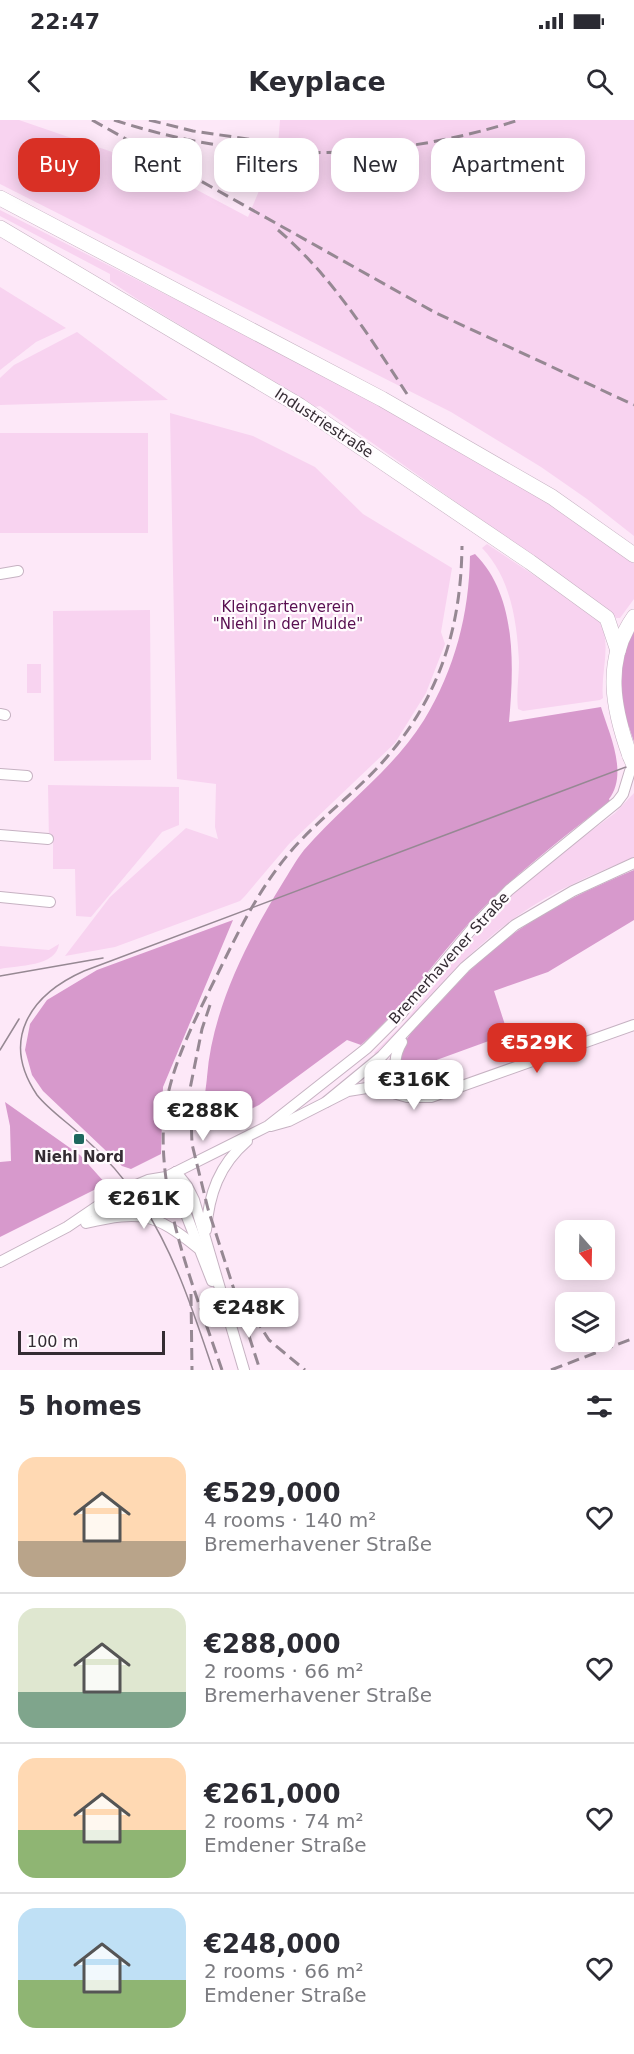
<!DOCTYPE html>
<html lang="en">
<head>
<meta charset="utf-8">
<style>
  :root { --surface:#fff; --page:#f2f2f3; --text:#2b2b33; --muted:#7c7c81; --line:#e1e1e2; --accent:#d93025 }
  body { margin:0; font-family:"DejaVu Sans",sans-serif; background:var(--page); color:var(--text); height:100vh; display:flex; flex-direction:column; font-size:22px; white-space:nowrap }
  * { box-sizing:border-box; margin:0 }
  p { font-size:20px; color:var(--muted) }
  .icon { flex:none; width:33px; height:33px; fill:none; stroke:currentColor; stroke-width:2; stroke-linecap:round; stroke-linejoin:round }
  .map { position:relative; height:1250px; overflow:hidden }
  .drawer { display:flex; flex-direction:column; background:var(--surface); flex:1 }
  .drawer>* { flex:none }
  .banner { position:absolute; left:18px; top:18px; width:598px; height:54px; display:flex; gap:12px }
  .needle { width:39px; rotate:160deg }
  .controls { position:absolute; left:555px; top:1100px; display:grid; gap:12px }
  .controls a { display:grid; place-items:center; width:60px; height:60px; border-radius:12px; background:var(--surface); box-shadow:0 3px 15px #0003; font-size:30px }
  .scale { position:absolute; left:18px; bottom:15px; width:147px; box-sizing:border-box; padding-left:6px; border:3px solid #342c33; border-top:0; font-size:16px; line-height:21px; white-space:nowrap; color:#342c33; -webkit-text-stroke:4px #fffbfe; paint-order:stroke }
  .price { position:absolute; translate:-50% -51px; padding:0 14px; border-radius:12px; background:#fff; color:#222; font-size:20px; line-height:39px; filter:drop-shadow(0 2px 3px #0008) }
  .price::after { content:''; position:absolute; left:50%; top:36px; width:18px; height:14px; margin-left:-9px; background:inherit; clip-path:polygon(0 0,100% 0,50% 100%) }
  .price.selected { background:var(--accent); color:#fff }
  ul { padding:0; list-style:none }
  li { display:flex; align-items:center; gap:18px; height:150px; padding:0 18px }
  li+li { border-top:2px solid var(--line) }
  li span { display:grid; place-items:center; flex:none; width:168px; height:120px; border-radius:18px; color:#555 }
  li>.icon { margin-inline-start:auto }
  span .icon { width:72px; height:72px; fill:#fffc; stroke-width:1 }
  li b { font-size:26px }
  h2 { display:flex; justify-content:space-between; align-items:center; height:72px; padding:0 18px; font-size:26px }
  .chip { padding:0 21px; border-radius:18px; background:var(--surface); box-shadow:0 3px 15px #0003; font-size:21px; line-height:54px }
  .chip.selected { background:var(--accent); color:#fff }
  .status { display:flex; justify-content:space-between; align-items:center; height:42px; padding:0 30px; background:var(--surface); direction:ltr }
  .status svg { height:16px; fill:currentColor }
  header { display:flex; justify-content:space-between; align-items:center; height:78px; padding:0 18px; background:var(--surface); font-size:27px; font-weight:800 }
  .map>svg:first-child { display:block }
  .green { fill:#f8d3f0 }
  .forest { fill:#d799cc }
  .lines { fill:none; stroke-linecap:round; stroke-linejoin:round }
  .minor-casing { stroke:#c6b2c2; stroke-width:12 }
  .highway-casing { stroke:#c6b2c2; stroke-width:16 }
  .minor { stroke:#fff; stroke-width:10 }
  .highway { stroke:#fff; stroke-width:15 }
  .tram { stroke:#968893; stroke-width:1.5 }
  .rail { stroke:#968893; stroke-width:3; stroke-dasharray:12 6; stroke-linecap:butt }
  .highway-bridge-casing { stroke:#c6b2c2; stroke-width:16; stroke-linecap:butt }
  .highway-bridge { stroke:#fff; stroke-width:15 }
  .poi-dot { fill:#1e675e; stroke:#fffbfe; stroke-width:2 }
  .labels { text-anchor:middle; stroke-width:4.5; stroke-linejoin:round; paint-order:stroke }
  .street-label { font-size:15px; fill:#342c33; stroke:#fffbfe }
  .park-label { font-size:15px; fill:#580e50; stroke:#fffbfe }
  .poi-label { font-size:15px; font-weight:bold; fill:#342c33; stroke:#fffbfe }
</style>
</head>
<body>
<div class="status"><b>22:47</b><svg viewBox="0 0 49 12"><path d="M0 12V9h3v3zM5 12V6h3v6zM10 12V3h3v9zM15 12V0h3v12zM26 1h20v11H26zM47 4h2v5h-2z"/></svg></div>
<header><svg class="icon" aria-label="back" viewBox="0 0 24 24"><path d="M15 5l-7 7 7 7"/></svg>Keyplace<svg class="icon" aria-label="search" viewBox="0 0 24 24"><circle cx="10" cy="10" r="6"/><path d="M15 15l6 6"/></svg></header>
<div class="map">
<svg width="634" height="1250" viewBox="0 0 634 1250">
  <rect width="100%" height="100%" fill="#fde8f8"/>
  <g class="green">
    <polygon points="0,0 19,0 150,45 248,97 278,26 280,0 634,0 634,416 587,379 541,347 451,292 0,64"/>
    <polygon points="0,90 353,270 506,356 607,421 634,443 634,479 620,498 616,498 606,488 320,286 315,287 137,179 110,161 110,154 0,96"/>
    <polygon points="0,167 66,208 36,222 0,250"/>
    <polygon points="77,212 168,280 0,285 0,258 14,245"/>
    <polygon points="170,293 253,316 315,347 363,394 452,448 441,512 445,524 426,573 395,623 289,724 245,776 240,781 115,827 65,836 110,777 186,708 218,719 215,707 216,664 177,659"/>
    <rect x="0" y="313" width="148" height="100"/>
    <path d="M 487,424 L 597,497 C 614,522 600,550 603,578 L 600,580 L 523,591 L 518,589 C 516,573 519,557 519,542 C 517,502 511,458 482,428 Z"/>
    <polygon points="150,490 151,640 54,641 53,491"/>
    <rect x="27" y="544" width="14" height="29"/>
    <polygon points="48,665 179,667 179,705 162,712 91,797 76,796 75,749 53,749 53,722 49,722"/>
    <path d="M 634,673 L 634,737 C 594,754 552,771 516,797 C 466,832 429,878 389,923 L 376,935 L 374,933 L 403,904 L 498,787 L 551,741 L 615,693 Z"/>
    <path d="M 59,824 C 56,847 18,845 0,849 L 0,826 L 49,830 Z"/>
  </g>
  <g class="forest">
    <path d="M 475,434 C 517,476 514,546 509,602 L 601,587 C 608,611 629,653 609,679 L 610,681 C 565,716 520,750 480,791 C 439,834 406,885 361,925 L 347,920 L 259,985 L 211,1009 C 199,998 206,972 207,957 C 212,890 247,821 282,764 C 289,753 296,740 304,730 C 343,685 392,651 424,600 C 455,549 469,494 470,436 Z"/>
    <path d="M 634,508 L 634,622 L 629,607 L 626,607 C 619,567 616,546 634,508 Z"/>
    <path d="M 634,750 L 634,800 L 548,852 L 494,871 L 508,914 L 431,942 L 399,948 C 400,941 401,932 404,925 C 408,912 432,891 442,880 C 502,812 552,785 634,750 Z"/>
    <polygon points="233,800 163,967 161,1034 131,1049 122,1046 43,971 32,955 25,930 30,904 47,880 97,850"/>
    <polygon points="5,982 80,1035 106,1064 0,1117 0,1042 11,1041 10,1006"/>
  </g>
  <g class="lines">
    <g class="minor-casing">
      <g id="minor">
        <polyline points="0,454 18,451"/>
        <polyline points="0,594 5,595"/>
        <polyline points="0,654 27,656"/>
        <polyline points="0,715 48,719"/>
        <polyline points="0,777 50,782"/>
        <path d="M 402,922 C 385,951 404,964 428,975"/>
        <polyline points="326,982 382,936 465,847 515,805 573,771 634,743"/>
        <polyline points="271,1006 289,1001 348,971 373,967 407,977 431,977 634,905"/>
        <polyline points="176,1052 187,1066 194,1080 244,1250"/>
        <polyline points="176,1052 177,1071 212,1161"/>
        <polyline points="96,1098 147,1072 161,1059"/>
        <path d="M 86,1103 C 142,1090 154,1093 198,1128"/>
        <path d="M 206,1110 C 209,1074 219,1045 247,1021"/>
        <polyline points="0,1142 67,1107 117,1073 148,1060 166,1057 268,1006 367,928 401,894 476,804 509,770 617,682 623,674 630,651"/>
      </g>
    </g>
    <g class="highway-casing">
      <g id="highway">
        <polyline points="0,78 382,279 552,377 634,435"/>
        <polyline points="0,108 300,286 530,442 607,498 618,531"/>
        <path d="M 630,636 C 613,589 603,541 634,497"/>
      </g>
    </g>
    <use href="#minor" class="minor"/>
    <use href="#highway" class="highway"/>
    <g class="tram">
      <polyline points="0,856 103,838"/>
      <polyline points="0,930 19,899"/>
      <path d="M 213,1250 C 194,1194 176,1137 144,1087 C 126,1060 105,1036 81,1015 C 67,1002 49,990 37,975 C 0,920 30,875 84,851 L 634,644"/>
    </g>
    <g class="rail">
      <polyline points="92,0 436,193 634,285"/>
      <path d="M 114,0 C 248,44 385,43 519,0"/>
      <polyline points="149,0 193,11 268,22"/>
      <path d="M 278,110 C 332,156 369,216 407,274"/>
      <polyline points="210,885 202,909 190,969 192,1024 208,1089 260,1250"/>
      <polyline points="191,1174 192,1250"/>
      <polyline points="245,1182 269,1220 305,1250"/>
      <path d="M 222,1250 C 196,1173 157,1081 164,999 C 169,946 198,894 221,847 C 243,802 266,756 302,719 C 327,693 355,672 379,646 C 438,582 461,511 462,426"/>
      <polyline points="551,1250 634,1218"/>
    </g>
    <g class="highway-bridge-casing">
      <polyline id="highway-bridge" points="630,636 634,645"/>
    </g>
    <use href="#highway-bridge" class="highway-bridge"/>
  </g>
  <rect class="poi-dot" x="73" y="1013" width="12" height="12" rx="3"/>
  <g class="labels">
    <g class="street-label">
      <text transform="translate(324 303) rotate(33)" y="5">Industriestraße</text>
      <text transform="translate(449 838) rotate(-48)" y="5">Bremerhavener Straße</text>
    </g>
    <g class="park-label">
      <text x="288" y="492">Kleingartenverein<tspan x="288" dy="17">"Niehl in der Mulde"</tspan></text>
    </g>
    <g class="poi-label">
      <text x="79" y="1042">Niehl Nord</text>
    </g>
  </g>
</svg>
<div class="controls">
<a><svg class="needle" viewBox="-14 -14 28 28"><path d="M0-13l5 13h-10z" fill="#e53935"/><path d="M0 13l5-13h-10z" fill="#7c7c81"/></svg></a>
<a><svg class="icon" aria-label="layers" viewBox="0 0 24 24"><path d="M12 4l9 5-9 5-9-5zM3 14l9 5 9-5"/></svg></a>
</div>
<div class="scale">100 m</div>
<b class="price selected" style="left:537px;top:954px">€529K</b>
<b class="price" style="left:414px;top:991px">€316K</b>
<b class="price" style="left:203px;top:1022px">€288K</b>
<b class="price" style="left:144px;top:1110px">€261K</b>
<b class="price" style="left:249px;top:1219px">€248K</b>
<div class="banner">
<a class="chip selected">Buy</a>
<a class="chip">Rent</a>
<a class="chip">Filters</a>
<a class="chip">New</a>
<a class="chip">Apartment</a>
</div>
</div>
<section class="drawer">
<h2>5 homes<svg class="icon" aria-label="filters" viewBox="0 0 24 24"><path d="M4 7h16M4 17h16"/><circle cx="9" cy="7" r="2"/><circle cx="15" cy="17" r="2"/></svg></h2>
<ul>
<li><span style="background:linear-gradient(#ffd9b3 70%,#b9a48a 0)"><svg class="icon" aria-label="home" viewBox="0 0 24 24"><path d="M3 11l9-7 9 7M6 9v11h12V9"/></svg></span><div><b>€529,000</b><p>4 rooms · 140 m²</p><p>Bremerhavener Straße</p></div><svg class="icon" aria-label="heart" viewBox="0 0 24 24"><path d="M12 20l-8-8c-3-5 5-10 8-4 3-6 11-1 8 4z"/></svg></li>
<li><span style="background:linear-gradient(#dfe7d0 70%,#7fa58c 0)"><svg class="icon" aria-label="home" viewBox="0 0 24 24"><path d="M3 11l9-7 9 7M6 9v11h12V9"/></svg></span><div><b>€288,000</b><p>2 rooms · 66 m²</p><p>Bremerhavener Straße</p></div><svg class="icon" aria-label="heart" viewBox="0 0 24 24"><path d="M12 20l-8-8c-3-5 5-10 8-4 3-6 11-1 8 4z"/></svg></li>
<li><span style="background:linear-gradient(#ffd9b3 60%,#8fb573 0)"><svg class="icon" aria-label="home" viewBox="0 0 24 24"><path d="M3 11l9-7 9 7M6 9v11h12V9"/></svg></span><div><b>€261,000</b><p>2 rooms · 74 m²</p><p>Emdener Straße</p></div><svg class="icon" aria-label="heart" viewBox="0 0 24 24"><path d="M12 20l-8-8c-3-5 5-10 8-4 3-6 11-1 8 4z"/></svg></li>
<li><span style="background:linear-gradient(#bfe0f5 60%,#8fb573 0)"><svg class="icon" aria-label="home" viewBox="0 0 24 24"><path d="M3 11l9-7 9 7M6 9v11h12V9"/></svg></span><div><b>€248,000</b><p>2 rooms · 66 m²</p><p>Emdener Straße</p></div><svg class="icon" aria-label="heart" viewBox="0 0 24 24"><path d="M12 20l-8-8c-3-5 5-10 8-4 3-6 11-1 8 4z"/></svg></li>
</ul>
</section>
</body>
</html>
